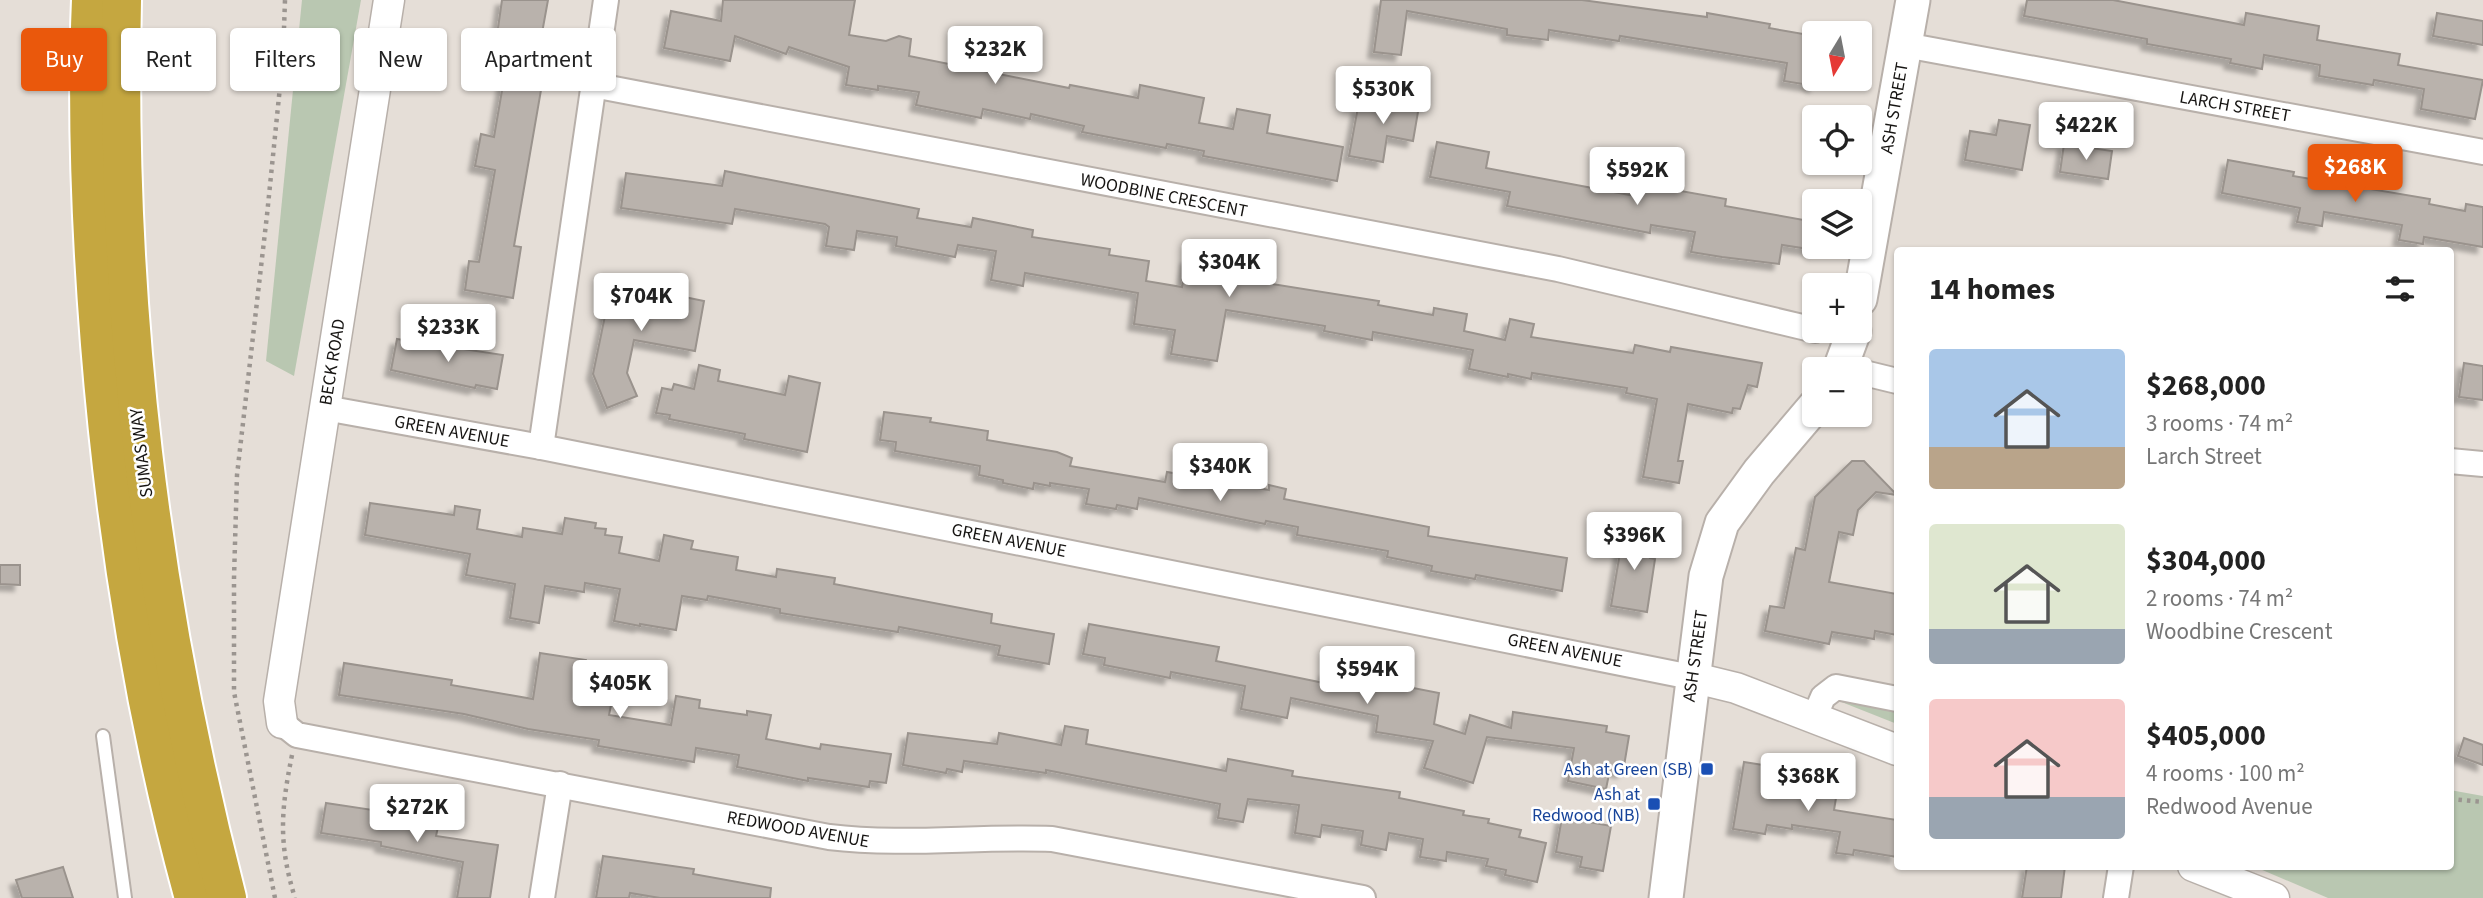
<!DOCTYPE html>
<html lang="en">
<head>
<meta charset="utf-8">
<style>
  :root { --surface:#fff; --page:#f6f6f6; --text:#222; --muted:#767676; --accent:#ea580c }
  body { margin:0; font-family:"Source Sans 3",sans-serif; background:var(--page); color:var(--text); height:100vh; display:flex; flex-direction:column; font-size:26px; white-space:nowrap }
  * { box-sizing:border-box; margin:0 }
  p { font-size:23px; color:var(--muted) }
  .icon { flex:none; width:38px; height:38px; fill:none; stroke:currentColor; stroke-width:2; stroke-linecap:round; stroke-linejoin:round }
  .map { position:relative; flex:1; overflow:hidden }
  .sheet { position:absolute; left:1894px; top:247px; width:560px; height:623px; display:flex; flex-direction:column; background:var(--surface); border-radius:7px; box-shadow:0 2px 5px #0004 }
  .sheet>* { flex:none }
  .guide { position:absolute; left:21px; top:28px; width:665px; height:63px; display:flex; gap:14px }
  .needle { width:46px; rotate:190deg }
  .fabs { position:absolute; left:1802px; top:21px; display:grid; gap:14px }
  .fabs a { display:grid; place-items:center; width:70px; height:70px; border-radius:7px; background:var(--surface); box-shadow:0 2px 5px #0004; font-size:35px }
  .price { position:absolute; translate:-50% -60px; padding:0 16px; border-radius:7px; background:#fff; color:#222; font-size:23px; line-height:46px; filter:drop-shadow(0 2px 4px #0008) }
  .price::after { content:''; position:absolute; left:50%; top:42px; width:21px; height:16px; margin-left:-10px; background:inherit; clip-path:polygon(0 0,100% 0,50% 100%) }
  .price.selected { background:var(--accent); color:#fff }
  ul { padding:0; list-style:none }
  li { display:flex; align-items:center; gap:21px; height:175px; padding:0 35px }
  li span { display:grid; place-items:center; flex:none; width:196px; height:140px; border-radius:7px; color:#555 }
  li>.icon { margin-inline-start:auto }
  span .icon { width:84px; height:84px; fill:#fffc; stroke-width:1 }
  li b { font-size:30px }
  h2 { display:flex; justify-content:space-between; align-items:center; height:84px; padding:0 35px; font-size:30px }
  .tag { padding:0 24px; border-radius:7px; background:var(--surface); box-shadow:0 2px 5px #0004; font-size:24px; line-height:63px }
  .tag.selected { background:var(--accent); color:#fff }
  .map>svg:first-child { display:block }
  .green { fill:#b9c7b1 }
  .building { fill:#b9b2ac; stroke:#9a938d; stroke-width:2; filter:url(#shadow) }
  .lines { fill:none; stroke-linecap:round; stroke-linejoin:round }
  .service-casing { stroke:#b8b0aa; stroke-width:16 }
  .minor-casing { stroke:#b8b0aa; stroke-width:28 }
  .tertiary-casing { stroke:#b8b0aa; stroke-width:33 }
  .secondary-casing { stroke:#b8b0aa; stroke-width:37 }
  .motorway-casing { stroke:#fff; stroke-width:42 }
  .path { stroke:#9b9590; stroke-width:4.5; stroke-dasharray:3.5 5; stroke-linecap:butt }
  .service { stroke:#fff; stroke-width:12 }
  .minor { stroke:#fff; stroke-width:24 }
  .tertiary { stroke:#fff; stroke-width:30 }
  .secondary { stroke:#fff; stroke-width:33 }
  .motorway { stroke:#c5a740; stroke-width:38 }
  .transit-dot { fill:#1a4fb4; stroke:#fff; stroke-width:2.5 }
  .labels { text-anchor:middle; stroke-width:5; stroke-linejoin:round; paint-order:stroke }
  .street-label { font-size:18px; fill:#161412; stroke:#fff }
  .transit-label { font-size:18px; fill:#164399; stroke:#fff; text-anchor:end }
</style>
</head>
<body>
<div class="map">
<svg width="2483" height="898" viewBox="0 0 2483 898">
  <defs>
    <filter id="shadow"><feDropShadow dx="-6" dy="6" stdDeviation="2" flood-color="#0004"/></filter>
  </defs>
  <rect width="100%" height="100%" fill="#e5ded7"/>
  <g class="green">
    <polygon points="302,0 361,0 294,376 266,361"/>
    <polygon points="1839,701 1897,712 1897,724"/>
    <polygon points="2450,790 2483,796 2483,898 2328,898 2253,866 2450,866"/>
  </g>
  <g class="building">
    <polygon points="502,0 548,0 536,66 545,67 514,246 521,247 513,298 465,290 469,261 479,262 495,170 475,166 481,134 494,137 504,79 491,77"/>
    <polygon points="723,0 855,0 849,35 886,41 899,36 911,39 909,56 1069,88 1070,85 1138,98 1140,85 1204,98 1199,123 1233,129 1237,109 1270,115 1267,133 1343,147 1337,181 1203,156 1204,151 1167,144 1166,148 1082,132 1084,126 1031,114 1030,119 983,109 981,118 916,105 919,92 878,86 878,90 846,85 849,67 789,47 786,54 735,36 730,61 664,48 671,11 721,21"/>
    <polygon points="1381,0 1582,0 1707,17 1707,13 1770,24 1769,28 1815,36 1815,86 1784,81 1787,63 1620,36 1619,41 1549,30 1548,40 1507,35 1507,29 1407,11 1401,55 1374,52"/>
    <polygon points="2027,0 2113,0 2244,25 2246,13 2319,26 2317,40 2400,54 2398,65 2483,80 2475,119 2421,109 2424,89 2374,80 2373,85 2319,76 2320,65 2264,55 2262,69 2230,63 2231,59 2147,44 2147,39 2024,16"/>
    <polygon points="2437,13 2483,21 2483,45 2433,36"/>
    <polygon points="1385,91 1408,95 1407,104 1419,106 1413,141 1387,136 1383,162 1349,156 1358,107 1371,109 1372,100 1384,102"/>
    <polygon points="1999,120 2030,125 2022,170 1965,160 1970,131 1996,135"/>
    <polygon points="1437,142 1489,152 1486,168 1630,195 1636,157 1663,161 1658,187 1726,199 1725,206 1815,222 1815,250 1782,245 1779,264 1722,257 1691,252 1695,232 1651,225 1650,233 1507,206 1510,192 1430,177"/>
    <polygon points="2064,144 2112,151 2108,179 2060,172"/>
    <polygon points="2228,160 2294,172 2293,176 2430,199 2429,204 2465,211 2466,204 2483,207 2483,247 2424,237 2423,244 2399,240 2402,225 2324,212 2322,226 2297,222 2300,208 2222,193"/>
    <polygon points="725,171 919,209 917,218 971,227 973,218 1033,230 1032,237 1110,249 1109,255 1149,261 1146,281 1182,287 1187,258 1249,268 1247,280 1379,301 1378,305 1433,315 1434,308 1467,314 1464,331 1505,340 1510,319 1534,324 1531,337 1633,353 1635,345 1670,352 1671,347 1762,363 1757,387 1748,385 1740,409 1733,408 1732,413 1688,404 1678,461 1683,461 1679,483 1643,477 1657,399 1626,393 1627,388 1532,373 1531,379 1508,374 1508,377 1469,369 1473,350 1373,332 1372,340 1324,331 1325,326 1226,310 1217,361 1171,354 1175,330 1134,324 1138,293 1025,273 1023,286 991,280 996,251 958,245 955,257 896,246 897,237 857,231 854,250 826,246 829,227 825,224 735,209 732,224 621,208 626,173 722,186"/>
    <polygon points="612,282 704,301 695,351 634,340 627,373 637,396 607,408 593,374"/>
    <polygon points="397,339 503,355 497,389 476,385 475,388 391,370"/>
    <polygon points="2464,363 2483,366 2483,400 2459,397"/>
    <polygon points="699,365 720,370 718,381 785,395 789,376 820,383 807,452 744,439 745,434 669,419 670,415 656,413 662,388 672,390 674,384 694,389"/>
    <polygon points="884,412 931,418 930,422 988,431 987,440 1057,452 1072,458 1070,466 1165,482 1167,472 1269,490 1269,485 1286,489 1284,499 1429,527 1428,536 1567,558 1562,591 1476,575 1475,579 1431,571 1432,566 1387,557 1388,551 1297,535 1298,527 1266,521 1265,524 1139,498 1137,509 1117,505 1116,509 1086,504 1089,489 1050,483 1050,486 1034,483 1033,489 1003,483 1003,480 979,475 980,466 895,451 896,442 880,440"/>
    <polygon points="1852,461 1864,461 1897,495 1876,492 1858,510 1853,535 1839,532 1829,582 1897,594 1897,635 1875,631 1874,639 1832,632 1829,644 1765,631 1770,606 1784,608 1796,548 1805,550 1815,497"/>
    <polygon points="370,503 454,515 455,506 480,510 477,529 522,537 523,528 562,534 565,518 596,523 595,528 606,529 605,535 622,537 619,553 659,561 664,535 693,541 691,549 738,557 736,570 776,577 777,569 835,578 834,584 992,614 991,623 1054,634 1049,664 998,655 1000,646 899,627 898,632 780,613 780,609 708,596 707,600 682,596 676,630 640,624 640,626 614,621 620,589 585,583 584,592 545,586 539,623 510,618 515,584 466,575 470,554 365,535"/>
    <polygon points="1624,529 1654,534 1650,558 1655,559 1647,612 1611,606"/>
    <polygon points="0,565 20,565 20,585 0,584"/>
    <polygon points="1089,624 1219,647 1216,661 1324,683 1326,671 1439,693 1434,724 1465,734 1470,715 1511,728 1513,712 1607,726 1606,732 1629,736 1623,772 1610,769 1606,789 1568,781 1574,748 1487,737 1473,783 1424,768 1433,741 1376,732 1378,716 1291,698 1287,718 1241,709 1245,686 1171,672 1170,678 1104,665 1105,658 1083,654"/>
    <polygon points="540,653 586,660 586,665 618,671 609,715 671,725 676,696 700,700 699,708 747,715 747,711 771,715 766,739 820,749 821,744 891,754 886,783 870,781 869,787 808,778 808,781 737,767 739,755 696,748 694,762 598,746 599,740 528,729 464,714 339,695 344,663 452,680 451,685 533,699"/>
    <polygon points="1065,726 1088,730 1086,744 1226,771 1228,759 1293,771 1292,776 1400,792 1399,798 1464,811 1463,815 1489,819 1488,823 1521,830 1519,837 1546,843 1537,882 1505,875 1506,870 1486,866 1488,859 1447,852 1446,861 1420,857 1423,839 1389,833 1386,850 1361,845 1363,831 1322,825 1320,837 1295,833 1299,805 1248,799 1243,822 1218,818 1220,804 1046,770 1046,773 964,761 962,772 947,769 946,773 903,765 908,733 997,744 999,733 1061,745"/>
    <polygon points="2464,738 2483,745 2483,765 2458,756"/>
    <polygon points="1744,762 1776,767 1773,784 1837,792 1834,810 1897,820 1897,857 1854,850 1853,855 1836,853 1840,832 1792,825 1792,829 1767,825 1765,834 1733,829"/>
    <polygon points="326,803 373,810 373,814 438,827 436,836 498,845 490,898 457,898 463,862 381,846 381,842 321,833"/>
    <polygon points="1562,817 1611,826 1603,871 1580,867 1582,857 1556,852"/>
    <polygon points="603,856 694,869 693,874 771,888 770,898 660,898 630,893 629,898 596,898"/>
    <polygon points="2027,866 2065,866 2061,898 2022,898"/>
    <polygon points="63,867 73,898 22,898 16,880"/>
  </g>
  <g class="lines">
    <g class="service-casing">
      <polyline id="service" points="103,736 125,898"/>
    </g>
    <g class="minor-casing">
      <g id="minor">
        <polyline points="1905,45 2483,152"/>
        <polyline points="593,85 1558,269 1815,330"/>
        <polyline points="1860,372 1897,381"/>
        <polyline points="325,408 541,447 1691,677"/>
        <polyline points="541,447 606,0"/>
        <polyline points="2450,461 2483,464"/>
        <polyline points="1814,718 1823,697 1836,687 1897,699"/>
        <path d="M 282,723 L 297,735 L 829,837 C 903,846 977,836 1052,839 L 1363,898"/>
        <polyline points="542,898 560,784"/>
        <polyline points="2116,898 2121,866"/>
      </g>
    </g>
    <g class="tertiary-casing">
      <g id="tertiary">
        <polyline points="1691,677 1736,688 1897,750"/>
        <polyline points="282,723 279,701 389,0"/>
        <polyline points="2193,866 2274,898"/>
      </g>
    </g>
    <g class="secondary-casing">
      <g id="secondary">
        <polyline points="1860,299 1913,0"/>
        <polyline points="1840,369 1854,331"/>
        <polyline points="1666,898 1706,576 1722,523 1759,472 1815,406"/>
      </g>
    </g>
    <g class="motorway-casing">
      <g id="motorway">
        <path d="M 91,0 C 86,115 91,230 100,344 C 115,531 144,717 194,898"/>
        <path d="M 122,0 C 115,308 150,600 227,898"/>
      </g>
    </g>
    <g class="path">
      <path d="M 292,755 C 281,810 278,843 295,898"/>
      <polyline points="2450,799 2483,802"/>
      <polyline points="275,898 234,692 234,578 237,475 267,215 283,57 285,0"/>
    </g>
    <use href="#service" class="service"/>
    <use href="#minor" class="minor"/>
    <use href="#tertiary" class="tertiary"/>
    <use href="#secondary" class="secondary"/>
    <use href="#motorway" class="motorway"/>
  </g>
  <g class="transit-dot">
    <rect x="1700" y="762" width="14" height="14" rx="3.5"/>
    <rect x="1647" y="797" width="14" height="14" rx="3.5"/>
  </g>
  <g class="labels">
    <g class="street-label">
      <text transform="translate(2235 106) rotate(10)" y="6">LARCH STREET</text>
      <text transform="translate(1894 108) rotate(-80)" y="6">ASH STREET</text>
      <text transform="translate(1164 195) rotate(11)" y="6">WOODBINE CRESCENT</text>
      <text transform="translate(332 362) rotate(-81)" y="6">BECK ROAD</text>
      <text transform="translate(452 431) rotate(10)" y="6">GREEN AVENUE</text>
      <text transform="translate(141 453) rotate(-97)" y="6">SUMAS WAY</text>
      <text transform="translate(1009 540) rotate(11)" y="6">GREEN AVENUE</text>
      <text transform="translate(1565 650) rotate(11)" y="6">GREEN AVENUE</text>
      <text transform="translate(1695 656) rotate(-82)" y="6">ASH STREET</text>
      <text transform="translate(798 829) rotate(10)" y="6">REDWOOD AVENUE</text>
    </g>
    <g class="transit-label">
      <text x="1693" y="775">Ash at Green (SB)</text>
      <text x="1640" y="800">Ash at<tspan x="1640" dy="21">Redwood (NB)</tspan></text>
    </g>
  </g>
</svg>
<div class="fabs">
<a><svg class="needle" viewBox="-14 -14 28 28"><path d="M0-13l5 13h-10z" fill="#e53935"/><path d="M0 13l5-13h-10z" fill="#767676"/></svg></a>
<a><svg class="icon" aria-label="locate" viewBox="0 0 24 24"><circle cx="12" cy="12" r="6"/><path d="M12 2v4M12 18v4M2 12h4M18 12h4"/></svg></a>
<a><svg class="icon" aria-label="layers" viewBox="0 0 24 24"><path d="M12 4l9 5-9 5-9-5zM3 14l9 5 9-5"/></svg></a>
<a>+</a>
<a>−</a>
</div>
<b class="price" style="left:995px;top:86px">$232K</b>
<b class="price" style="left:1383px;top:126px">$530K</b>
<b class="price" style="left:2086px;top:162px">$422K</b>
<b class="price selected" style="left:2355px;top:204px">$268K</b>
<b class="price" style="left:1637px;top:207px">$592K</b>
<b class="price" style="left:1229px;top:299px">$304K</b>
<b class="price" style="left:641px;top:333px">$704K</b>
<b class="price" style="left:448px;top:364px">$233K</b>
<b class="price" style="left:1220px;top:503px">$340K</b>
<b class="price" style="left:1634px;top:572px">$396K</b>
<b class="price" style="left:1367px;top:706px">$594K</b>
<b class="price" style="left:620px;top:720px">$405K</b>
<b class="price" style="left:1808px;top:813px">$368K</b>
<b class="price" style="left:417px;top:844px">$272K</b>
<div class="guide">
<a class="tag selected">Buy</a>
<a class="tag">Rent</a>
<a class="tag">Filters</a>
<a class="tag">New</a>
<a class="tag">Apartment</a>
</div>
<section class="sheet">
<h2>14 homes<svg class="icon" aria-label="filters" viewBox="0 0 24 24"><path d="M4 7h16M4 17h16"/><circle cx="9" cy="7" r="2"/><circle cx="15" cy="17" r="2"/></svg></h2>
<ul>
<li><span style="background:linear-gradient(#a9c7e8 70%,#b9a48a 0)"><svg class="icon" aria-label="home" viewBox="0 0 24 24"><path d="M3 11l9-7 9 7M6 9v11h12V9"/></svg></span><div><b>$268,000</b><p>3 rooms · 74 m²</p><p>Larch Street</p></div></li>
<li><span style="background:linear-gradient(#dfe7d0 75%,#9aa5b1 0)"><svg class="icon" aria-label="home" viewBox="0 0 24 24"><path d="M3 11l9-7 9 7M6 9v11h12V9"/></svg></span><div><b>$304,000</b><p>2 rooms · 74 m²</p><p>Woodbine Crescent</p></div></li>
<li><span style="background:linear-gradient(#f6c9c9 70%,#9aa5b1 0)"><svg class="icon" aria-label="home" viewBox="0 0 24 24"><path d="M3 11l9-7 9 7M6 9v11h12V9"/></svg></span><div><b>$405,000</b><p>4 rooms · 100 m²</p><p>Redwood Avenue</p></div></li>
</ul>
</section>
</div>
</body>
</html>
